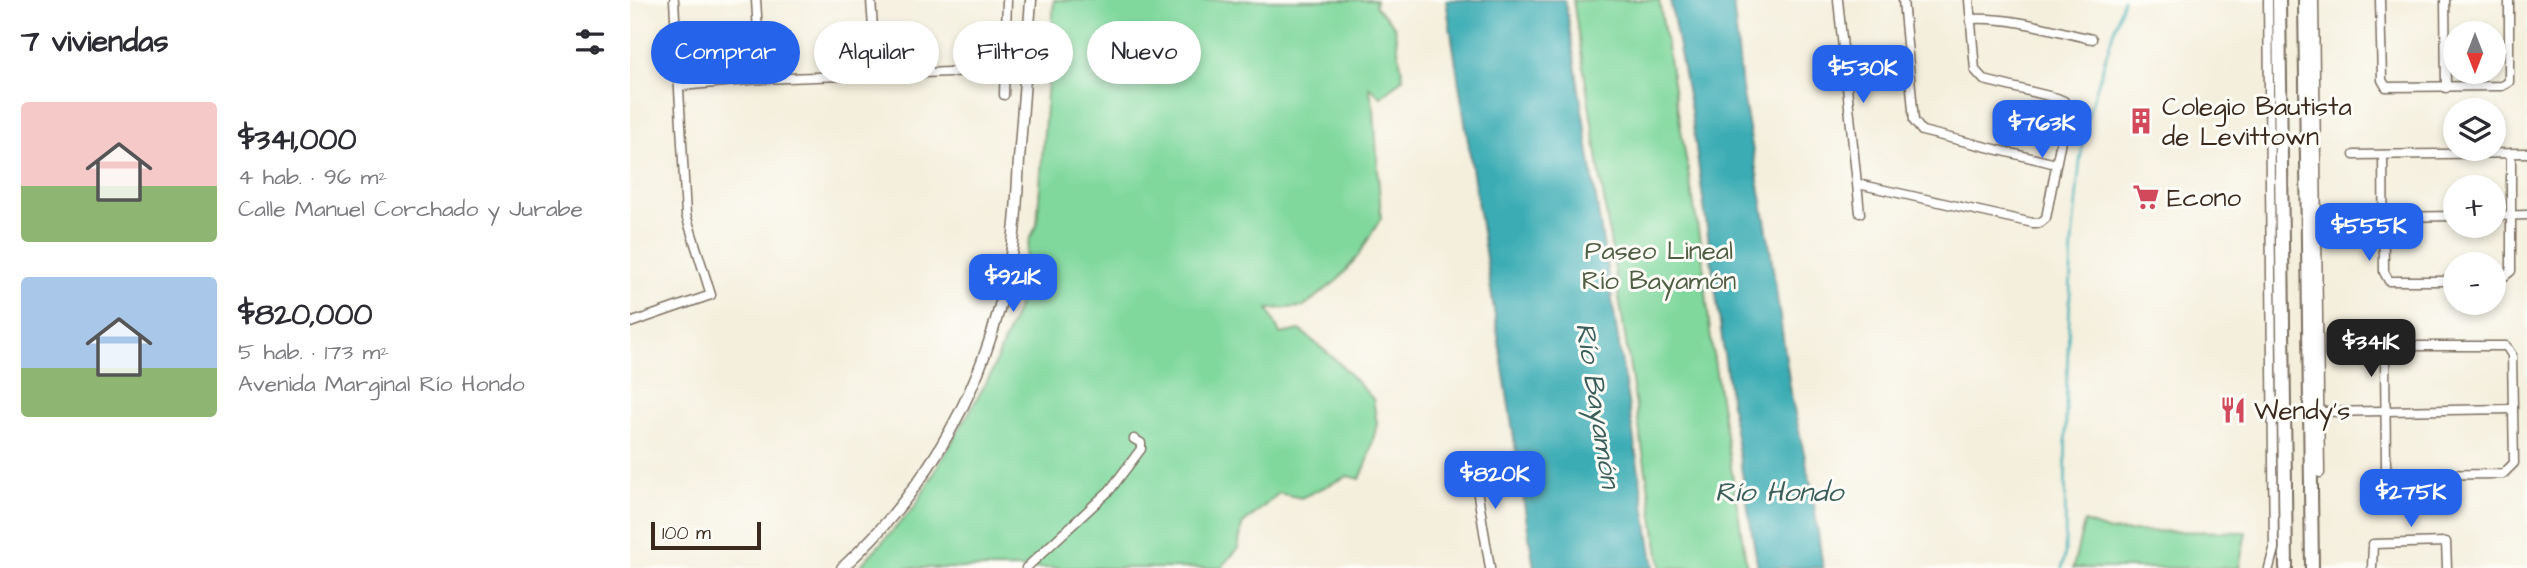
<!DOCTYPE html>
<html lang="es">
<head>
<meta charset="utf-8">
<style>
  :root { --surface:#fff; --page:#f2f2f3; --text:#2b2b33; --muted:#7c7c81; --accent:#2563eb }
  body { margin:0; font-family:"Architects Daughter",sans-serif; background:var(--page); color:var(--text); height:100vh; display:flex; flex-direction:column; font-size:26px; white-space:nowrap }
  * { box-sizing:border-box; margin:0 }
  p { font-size:23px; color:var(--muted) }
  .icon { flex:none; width:38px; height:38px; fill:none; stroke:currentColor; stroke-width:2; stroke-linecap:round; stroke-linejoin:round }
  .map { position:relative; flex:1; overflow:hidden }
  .panel { display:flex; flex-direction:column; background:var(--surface); width:630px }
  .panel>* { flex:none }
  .banner { position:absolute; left:21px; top:21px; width:665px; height:63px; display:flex; gap:14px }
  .needle { width:46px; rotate:180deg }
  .tools { position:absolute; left:1813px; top:21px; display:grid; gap:14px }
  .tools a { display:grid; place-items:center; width:63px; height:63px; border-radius:50%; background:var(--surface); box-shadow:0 4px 10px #0003; font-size:35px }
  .scale { position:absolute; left:21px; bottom:18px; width:110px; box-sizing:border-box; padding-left:7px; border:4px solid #3b2a1e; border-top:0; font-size:19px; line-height:24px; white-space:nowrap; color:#3b2a1e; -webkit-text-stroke:5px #fdfcf7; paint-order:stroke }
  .price { position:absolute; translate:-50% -60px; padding:0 16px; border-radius:14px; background:var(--accent); color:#fff; font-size:23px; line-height:46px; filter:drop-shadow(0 2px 4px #0008) }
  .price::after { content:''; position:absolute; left:50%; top:42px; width:21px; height:16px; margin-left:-10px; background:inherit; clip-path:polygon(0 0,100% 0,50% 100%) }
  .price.current { background:#222; color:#fff }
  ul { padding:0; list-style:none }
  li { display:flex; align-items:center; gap:21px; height:175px; padding:0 21px }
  li span { display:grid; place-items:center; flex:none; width:196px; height:140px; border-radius:7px; color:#555 }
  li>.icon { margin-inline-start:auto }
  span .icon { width:84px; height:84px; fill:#fffc; stroke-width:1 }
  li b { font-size:30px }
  h2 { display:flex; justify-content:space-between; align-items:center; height:84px; padding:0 21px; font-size:30px }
  .tag { padding:0 24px; border-radius:32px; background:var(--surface); box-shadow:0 4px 10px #0003; font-size:24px; line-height:63px }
  .tag.current { background:var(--accent); color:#fff }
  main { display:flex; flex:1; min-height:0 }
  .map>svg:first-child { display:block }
  .green { fill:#80d89d; stroke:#5e815e; stroke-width:2 }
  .water { fill:#3bacb4; stroke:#3b6b69; stroke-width:2 }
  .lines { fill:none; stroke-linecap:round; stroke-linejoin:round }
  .stream { stroke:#3bacb4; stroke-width:2.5 }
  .minor-casing { stroke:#7c6f61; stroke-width:11 }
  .tertiary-casing { stroke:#7c6f61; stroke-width:13 }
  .primary-casing { stroke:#7c6f61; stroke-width:16 }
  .minor { stroke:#fff; stroke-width:8 }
  .tertiary { stroke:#fff; stroke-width:10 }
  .primary { stroke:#fff; stroke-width:12 }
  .labels { text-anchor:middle; stroke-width:6; stroke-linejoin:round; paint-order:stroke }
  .poi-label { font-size:26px; fill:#3b2a1e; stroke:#fdfcf7; text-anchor:start }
  .park-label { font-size:26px; fill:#505e44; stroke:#fdfcf7 }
  .water-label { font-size:28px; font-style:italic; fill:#3b5e5a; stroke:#fdfcf7 }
</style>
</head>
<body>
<main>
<section class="panel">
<h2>7 viviendas<svg class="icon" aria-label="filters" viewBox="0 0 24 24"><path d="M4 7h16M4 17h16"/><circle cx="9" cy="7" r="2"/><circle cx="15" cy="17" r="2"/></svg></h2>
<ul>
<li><span style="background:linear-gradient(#f6c9c9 60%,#8fb573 0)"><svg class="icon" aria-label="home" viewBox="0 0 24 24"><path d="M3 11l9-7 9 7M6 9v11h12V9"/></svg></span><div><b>$341,000</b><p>4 hab. · 96 m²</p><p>Calle Manuel Corchado y Jurabe</p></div></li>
<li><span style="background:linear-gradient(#a9c7e8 65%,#8fb573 0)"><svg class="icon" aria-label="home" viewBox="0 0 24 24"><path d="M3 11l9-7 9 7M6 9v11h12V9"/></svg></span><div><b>$820,000</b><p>5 hab. · 173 m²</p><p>Avenida Marginal Río Hondo</p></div></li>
</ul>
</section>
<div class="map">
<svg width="1897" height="568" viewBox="0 0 1897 568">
  <rect width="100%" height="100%" fill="#fdfcf7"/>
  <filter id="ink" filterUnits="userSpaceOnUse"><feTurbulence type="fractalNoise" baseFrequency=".0143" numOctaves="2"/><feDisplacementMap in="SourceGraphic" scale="14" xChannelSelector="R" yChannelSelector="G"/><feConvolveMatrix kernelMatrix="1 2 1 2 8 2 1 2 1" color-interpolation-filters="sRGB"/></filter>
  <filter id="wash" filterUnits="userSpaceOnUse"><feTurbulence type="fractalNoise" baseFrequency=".00686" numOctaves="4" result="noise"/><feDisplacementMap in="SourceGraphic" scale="28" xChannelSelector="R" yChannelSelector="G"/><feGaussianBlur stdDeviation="1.57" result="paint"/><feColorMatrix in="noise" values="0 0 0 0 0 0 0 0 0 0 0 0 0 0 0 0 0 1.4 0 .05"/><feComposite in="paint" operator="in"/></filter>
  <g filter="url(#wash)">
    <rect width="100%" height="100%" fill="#f4efdd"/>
    <g class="green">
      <polygon points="424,0 746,0 745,6 764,26 773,78 751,97 739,87 744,110 751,218 728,256 709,279 673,307 638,309 650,334 670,330 707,361 743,399 747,424 738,460 730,479 718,476 671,498 649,493 612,525 608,549 594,564 593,568 228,568 284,508 361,374 387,310 399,240 407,225"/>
      <polygon points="943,0 1029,0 1072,253 1081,341 1117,568 1031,568"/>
      <polygon points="1454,522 1480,531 1616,532 1609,568 1443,568"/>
    </g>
    <g class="water">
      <polygon points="816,0 935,0 1024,568 904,568"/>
      <polygon points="1040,0 1103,0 1112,89 1139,242 1162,400 1181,484 1193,568 1128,568 1103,419 1061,111"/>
    </g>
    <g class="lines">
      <polyline class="stream" points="1432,568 1435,554 1436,403 1442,243 1450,161 1457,120 1493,0"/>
    </g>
  </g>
  <g filter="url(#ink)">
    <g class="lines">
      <g class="minor-casing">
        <g id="minor">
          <polyline points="126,0 131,79"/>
          <polyline points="241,0 244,42"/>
          <polyline points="1208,0 1230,213"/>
          <polyline points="1273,0 1284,121 1292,131 1426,164"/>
          <polyline points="1638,0 1644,549 1639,568"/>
          <polyline points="1684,0 1690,473"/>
          <polyline points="1750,0 1752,80 1756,87 1872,86 1879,82 1879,0"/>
          <polyline points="1815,0 1816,88"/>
          <path d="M 1341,19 C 1382,17 1422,30 1462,39"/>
          <polyline points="50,86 131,79 374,70"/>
          <polyline points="374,95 377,0"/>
          <polyline points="1724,155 1897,153"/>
          <polyline points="1753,155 1754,272 1759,281 1825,281"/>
          <polyline points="1228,184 1403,223 1410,223 1416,218 1437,109 1434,101 1427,98 1354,80 1345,70 1339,0"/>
          <polyline points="1864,216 1897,215"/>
          <polyline points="1687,218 1825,216"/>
          <polyline points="1864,280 1870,280 1881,271 1881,153"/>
          <polyline points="0,323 81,295 56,215 44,0"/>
          <polygon points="1772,346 1876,346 1882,355 1884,463 1873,474 1763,475 1756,467 1755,355 1760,348"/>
          <polyline points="1689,412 1883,409"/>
          <polyline points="842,459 860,568"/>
          <polyline points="396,568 480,490 511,449 511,443 504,439"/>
          <polyline points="1742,568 1743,544 1816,542 1817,568"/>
        </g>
      </g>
      <g class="tertiary-casing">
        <path id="tertiary" d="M 212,568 C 300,488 357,382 379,266 C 386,231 387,195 389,160 C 393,106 397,53 401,0"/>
      </g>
      <g class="primary-casing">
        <g id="primary">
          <polyline points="1649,0 1656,568"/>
          <polyline points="1675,0 1682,568"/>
        </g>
      </g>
      <use href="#minor" class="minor"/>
      <use href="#tertiary" class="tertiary"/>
      <use href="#primary" class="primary"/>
    </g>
  </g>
  <defs>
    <g id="building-bare" transform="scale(2.1)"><path d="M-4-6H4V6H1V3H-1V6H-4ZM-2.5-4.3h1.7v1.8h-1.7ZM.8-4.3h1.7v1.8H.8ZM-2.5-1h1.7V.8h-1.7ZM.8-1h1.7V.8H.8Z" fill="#d1495b" stroke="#fdfcf7" stroke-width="2.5" paint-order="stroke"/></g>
    <g id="supermarket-bare" transform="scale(2.1)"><path d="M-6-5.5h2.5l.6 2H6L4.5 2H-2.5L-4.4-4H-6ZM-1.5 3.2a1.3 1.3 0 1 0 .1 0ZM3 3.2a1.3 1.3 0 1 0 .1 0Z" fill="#d1495b" stroke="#fdfcf7" stroke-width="2.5" paint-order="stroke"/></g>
    <g id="restaurant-bare" transform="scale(2.1)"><path d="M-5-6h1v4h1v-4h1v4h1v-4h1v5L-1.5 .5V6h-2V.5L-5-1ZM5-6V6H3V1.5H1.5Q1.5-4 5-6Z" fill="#d1495b" stroke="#fdfcf7" stroke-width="2.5" paint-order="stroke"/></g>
  </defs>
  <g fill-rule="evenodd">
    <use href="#building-bare" x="1511" y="121"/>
    <use href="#supermarket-bare" x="1516" y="197"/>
    <use href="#restaurant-bare" x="1603" y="410"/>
  </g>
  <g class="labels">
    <g class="poi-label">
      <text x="1532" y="115">Colegio Bautista<tspan x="1532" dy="30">de Levittown</tspan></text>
      <text x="1537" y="206">Econo</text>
      <text x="1624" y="419">Wendy's</text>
    </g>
    <g class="park-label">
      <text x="1029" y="259">Paseo Lineal<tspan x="1029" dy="30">Río Bayamón</tspan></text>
    </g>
    <g class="water-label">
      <text transform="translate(969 405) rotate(81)" y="10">Río Bayamón</text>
      <text x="1149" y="501">Río Hondo</text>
    </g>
  </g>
</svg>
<div class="tools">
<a><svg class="needle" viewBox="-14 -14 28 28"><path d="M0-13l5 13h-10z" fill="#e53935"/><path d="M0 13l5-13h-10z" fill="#7c7c81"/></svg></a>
<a><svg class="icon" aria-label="layers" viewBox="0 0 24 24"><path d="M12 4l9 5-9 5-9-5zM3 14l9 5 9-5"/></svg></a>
<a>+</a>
<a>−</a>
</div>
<div class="scale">100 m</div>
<b class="price" style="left:1233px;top:105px">$530K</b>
<b class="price" style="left:1412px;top:160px">$763K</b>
<b class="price" style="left:1739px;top:263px">$555K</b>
<b class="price" style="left:383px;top:314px">$921K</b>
<b class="price current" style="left:1741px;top:379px">$341K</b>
<b class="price" style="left:865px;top:511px">$820K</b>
<b class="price" style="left:1781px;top:529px">$275K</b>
<div class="banner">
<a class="tag current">Comprar</a>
<a class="tag">Alquilar</a>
<a class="tag">Filtros</a>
<a class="tag">Nuevo</a>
</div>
</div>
</main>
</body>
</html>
